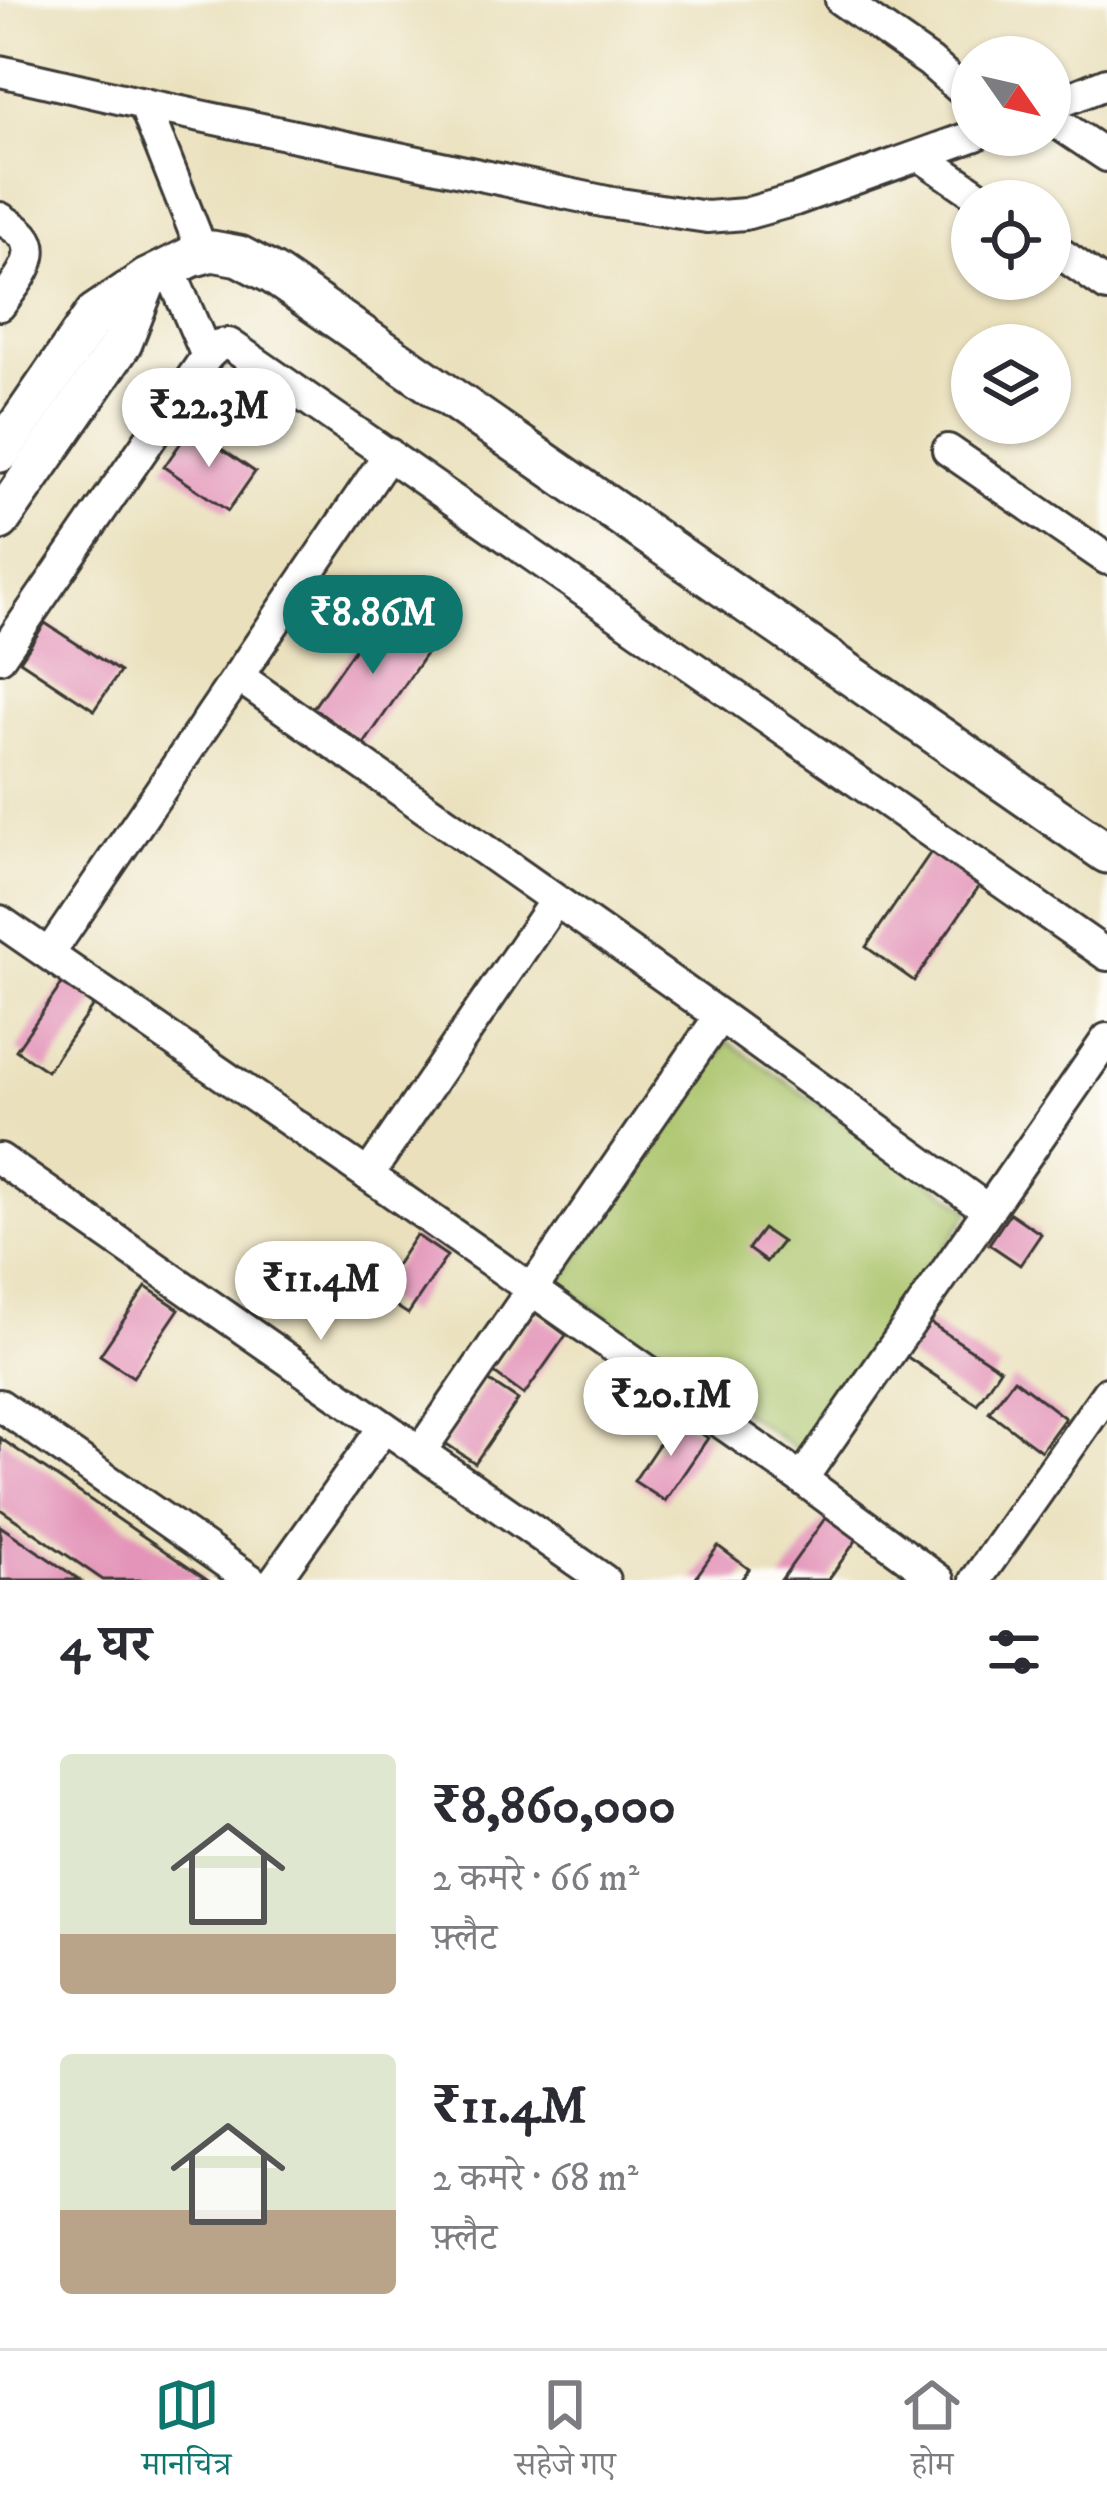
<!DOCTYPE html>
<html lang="hi">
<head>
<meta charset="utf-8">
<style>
  :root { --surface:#fff; --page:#f2f2f3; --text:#2b2b33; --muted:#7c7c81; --line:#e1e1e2; --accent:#0f766e }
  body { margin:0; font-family:"IM FELL DW Pica","Noto Serif Devanagari",serif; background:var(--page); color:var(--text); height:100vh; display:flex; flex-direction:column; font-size:45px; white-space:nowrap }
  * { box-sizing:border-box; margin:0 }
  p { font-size:39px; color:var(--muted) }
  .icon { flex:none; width:66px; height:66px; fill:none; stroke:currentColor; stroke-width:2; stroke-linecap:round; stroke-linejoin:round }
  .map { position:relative; height:1580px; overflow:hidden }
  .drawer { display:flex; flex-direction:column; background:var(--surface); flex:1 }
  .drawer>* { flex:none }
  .needle { width:78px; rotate:124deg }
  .buttons { position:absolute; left:951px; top:36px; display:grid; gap:24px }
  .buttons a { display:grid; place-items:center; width:120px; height:120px; border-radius:50%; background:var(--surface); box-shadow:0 3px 9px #0004; font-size:60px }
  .price { position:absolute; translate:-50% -102px; padding:0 27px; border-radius:42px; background:#fff; color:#222; font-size:39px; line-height:78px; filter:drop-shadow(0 3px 6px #0008) }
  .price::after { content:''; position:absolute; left:50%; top:72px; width:36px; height:27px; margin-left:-18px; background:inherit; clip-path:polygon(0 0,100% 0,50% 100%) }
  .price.on { background:var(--accent); color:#fff }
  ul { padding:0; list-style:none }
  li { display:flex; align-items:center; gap:36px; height:300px; padding:0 60px }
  li span { display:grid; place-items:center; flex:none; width:336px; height:240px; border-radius:12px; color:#555 }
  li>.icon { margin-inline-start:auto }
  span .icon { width:144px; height:144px; fill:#fffc; stroke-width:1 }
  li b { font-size:51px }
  h2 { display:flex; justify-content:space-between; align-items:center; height:144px; padding:0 60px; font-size:51px }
  .dock { display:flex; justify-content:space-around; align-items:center; height:168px; border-top:3px solid var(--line); background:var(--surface); font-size:33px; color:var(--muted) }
  .dock a { display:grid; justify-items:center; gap:6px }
  .dock .on { color:var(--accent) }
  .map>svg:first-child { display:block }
  .green { fill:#a9c268; stroke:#626f42; stroke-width:3 }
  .building { fill:#e393b8 }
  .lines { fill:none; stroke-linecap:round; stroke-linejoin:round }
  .minor-casing { stroke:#3b3934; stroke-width:36 }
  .tertiary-casing { stroke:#3b3934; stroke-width:45 }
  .minor { stroke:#fff; stroke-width:30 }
  .tertiary { stroke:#fff; stroke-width:39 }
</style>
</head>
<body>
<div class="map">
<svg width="1107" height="1580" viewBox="0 0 1107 1580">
  <rect width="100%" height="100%" fill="#fdfcf7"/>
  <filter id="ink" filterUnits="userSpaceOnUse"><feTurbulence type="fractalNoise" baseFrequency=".00833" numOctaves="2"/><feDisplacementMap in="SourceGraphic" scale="24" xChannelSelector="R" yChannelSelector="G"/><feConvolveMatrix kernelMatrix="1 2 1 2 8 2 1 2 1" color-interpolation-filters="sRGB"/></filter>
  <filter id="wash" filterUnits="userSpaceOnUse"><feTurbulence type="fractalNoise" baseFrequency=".004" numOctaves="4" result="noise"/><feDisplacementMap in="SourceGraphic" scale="48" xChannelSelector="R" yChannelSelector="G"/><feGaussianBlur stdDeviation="2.7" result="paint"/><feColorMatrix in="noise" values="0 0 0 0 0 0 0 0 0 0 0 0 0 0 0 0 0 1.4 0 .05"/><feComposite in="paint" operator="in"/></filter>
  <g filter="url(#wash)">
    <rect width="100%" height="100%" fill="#eae0bc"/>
    <polygon class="green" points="727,1041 971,1210 802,1453 559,1284"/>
    <g id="blocks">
      <g class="building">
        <polygon points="191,428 255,472 228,511 164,467"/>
        <polygon points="382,610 432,645 364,744 313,708"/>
        <polygon points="45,623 120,672 94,710 20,661"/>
        <polygon points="931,852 980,885 914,981 866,947"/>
        <polygon points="66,978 97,1000 47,1071 16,1050"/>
        <polygon points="1010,1213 1041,1234 1020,1265 989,1244"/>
        <polygon points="763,1229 782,1242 766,1262 748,1249"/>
        <polygon points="416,1235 447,1256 408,1314 377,1294"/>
        <polygon points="146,1287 179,1309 133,1377 100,1355"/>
        <polygon points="536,1313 566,1335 524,1395 494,1373"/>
        <polygon points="929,1322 1000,1369 977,1404 906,1356"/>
        <polygon points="1014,1379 1065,1418 1041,1451 989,1412"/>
        <polygon points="488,1380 518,1400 475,1463 445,1443"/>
        <polygon points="677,1417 708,1438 665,1501 634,1481"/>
        <polygon points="0,1438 207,1580 103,1580 0,1509"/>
        <polygon points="826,1517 857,1539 828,1580 781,1580"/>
        <polygon points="0,1526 80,1580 0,1580"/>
        <polygon points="718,1546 749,1569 741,1580 694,1580"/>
      </g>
    </g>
  </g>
  <g filter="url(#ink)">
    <use href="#blocks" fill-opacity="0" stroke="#3b3934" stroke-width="3"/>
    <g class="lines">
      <g class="minor-casing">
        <g id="minor">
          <polyline points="841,0 930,62 972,99"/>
          <polyline points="0,71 144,104 607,202 707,217 745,214 795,200 976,135"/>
          <polyline points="144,104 203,253"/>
          <polyline points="1050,106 1107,83"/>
          <polyline points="1050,118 1107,156"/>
          <polyline points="922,157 986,201"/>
          <path d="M 0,218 C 8,223 18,229 24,236 C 42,257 12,287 0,305"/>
          <polyline points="1050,246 1107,286"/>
          <polyline points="169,268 207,356"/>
          <polyline points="948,450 1107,559"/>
          <polyline points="0,657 207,356 219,345 229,344 1107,955"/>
          <polyline points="238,676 720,1016 988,1210"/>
          <polyline points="0,921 368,1175 802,1479 939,1580"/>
          <polyline points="49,954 389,454"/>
          <polyline points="0,1159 604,1580"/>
          <polyline points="368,1175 555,901"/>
          <polyline points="0,1405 251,1580"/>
          <polyline points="420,1452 720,1016"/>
          <polyline points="802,1479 1107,1039"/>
          <polyline points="275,1580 384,1427"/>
          <polyline points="976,1580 1107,1393"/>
        </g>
      </g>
      <g class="tertiary-casing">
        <g id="tertiary">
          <polyline points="0,452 95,314 147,279 191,257 212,251 239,256 273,274 1107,853"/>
          <polyline points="0,520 122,343 147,279"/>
        </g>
      </g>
      <use href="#minor" class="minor"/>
      <use href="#tertiary" class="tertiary"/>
    </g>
  </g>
</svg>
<div class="buttons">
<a><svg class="needle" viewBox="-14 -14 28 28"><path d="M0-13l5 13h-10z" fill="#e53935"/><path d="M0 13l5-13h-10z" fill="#7c7c81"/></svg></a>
<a><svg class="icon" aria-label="locate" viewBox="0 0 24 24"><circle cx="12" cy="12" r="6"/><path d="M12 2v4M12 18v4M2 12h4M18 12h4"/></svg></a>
<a><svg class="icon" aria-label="layers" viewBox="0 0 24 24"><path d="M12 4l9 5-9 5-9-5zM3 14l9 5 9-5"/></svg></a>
</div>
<b class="price" style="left:209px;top:470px">₹22.3M</b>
<b class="price on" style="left:373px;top:677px">₹8.86M</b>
<b class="price" style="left:321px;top:1343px">₹11.4M</b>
<b class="price" style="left:671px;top:1459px">₹20.1M</b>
</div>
<section class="drawer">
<h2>4 घर<svg class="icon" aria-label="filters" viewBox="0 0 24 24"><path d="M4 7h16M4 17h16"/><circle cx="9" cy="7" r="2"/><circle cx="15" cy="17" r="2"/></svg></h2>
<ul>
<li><span style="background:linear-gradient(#dfe7d0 75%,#b9a48a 0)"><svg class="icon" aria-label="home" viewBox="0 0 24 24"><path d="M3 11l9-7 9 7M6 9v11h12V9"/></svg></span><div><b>₹8,860,000</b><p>2 कमरे · 66 m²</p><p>फ़्लैट</p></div></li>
<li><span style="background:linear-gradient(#dfe7d0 65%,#b9a48a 0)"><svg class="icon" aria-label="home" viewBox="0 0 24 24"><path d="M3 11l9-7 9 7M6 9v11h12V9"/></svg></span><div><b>₹11.4M</b><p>2 कमरे · 68 m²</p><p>फ़्लैट</p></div></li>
</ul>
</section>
<nav class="dock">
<a class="on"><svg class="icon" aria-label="map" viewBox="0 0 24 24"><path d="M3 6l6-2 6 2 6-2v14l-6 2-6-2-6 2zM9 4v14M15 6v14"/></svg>मानचित्र</a>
<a><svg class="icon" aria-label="saved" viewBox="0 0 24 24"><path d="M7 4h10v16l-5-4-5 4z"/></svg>सहेजे गए</a>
<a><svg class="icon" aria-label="home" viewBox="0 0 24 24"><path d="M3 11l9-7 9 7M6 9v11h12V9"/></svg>होम</a>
</nav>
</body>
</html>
